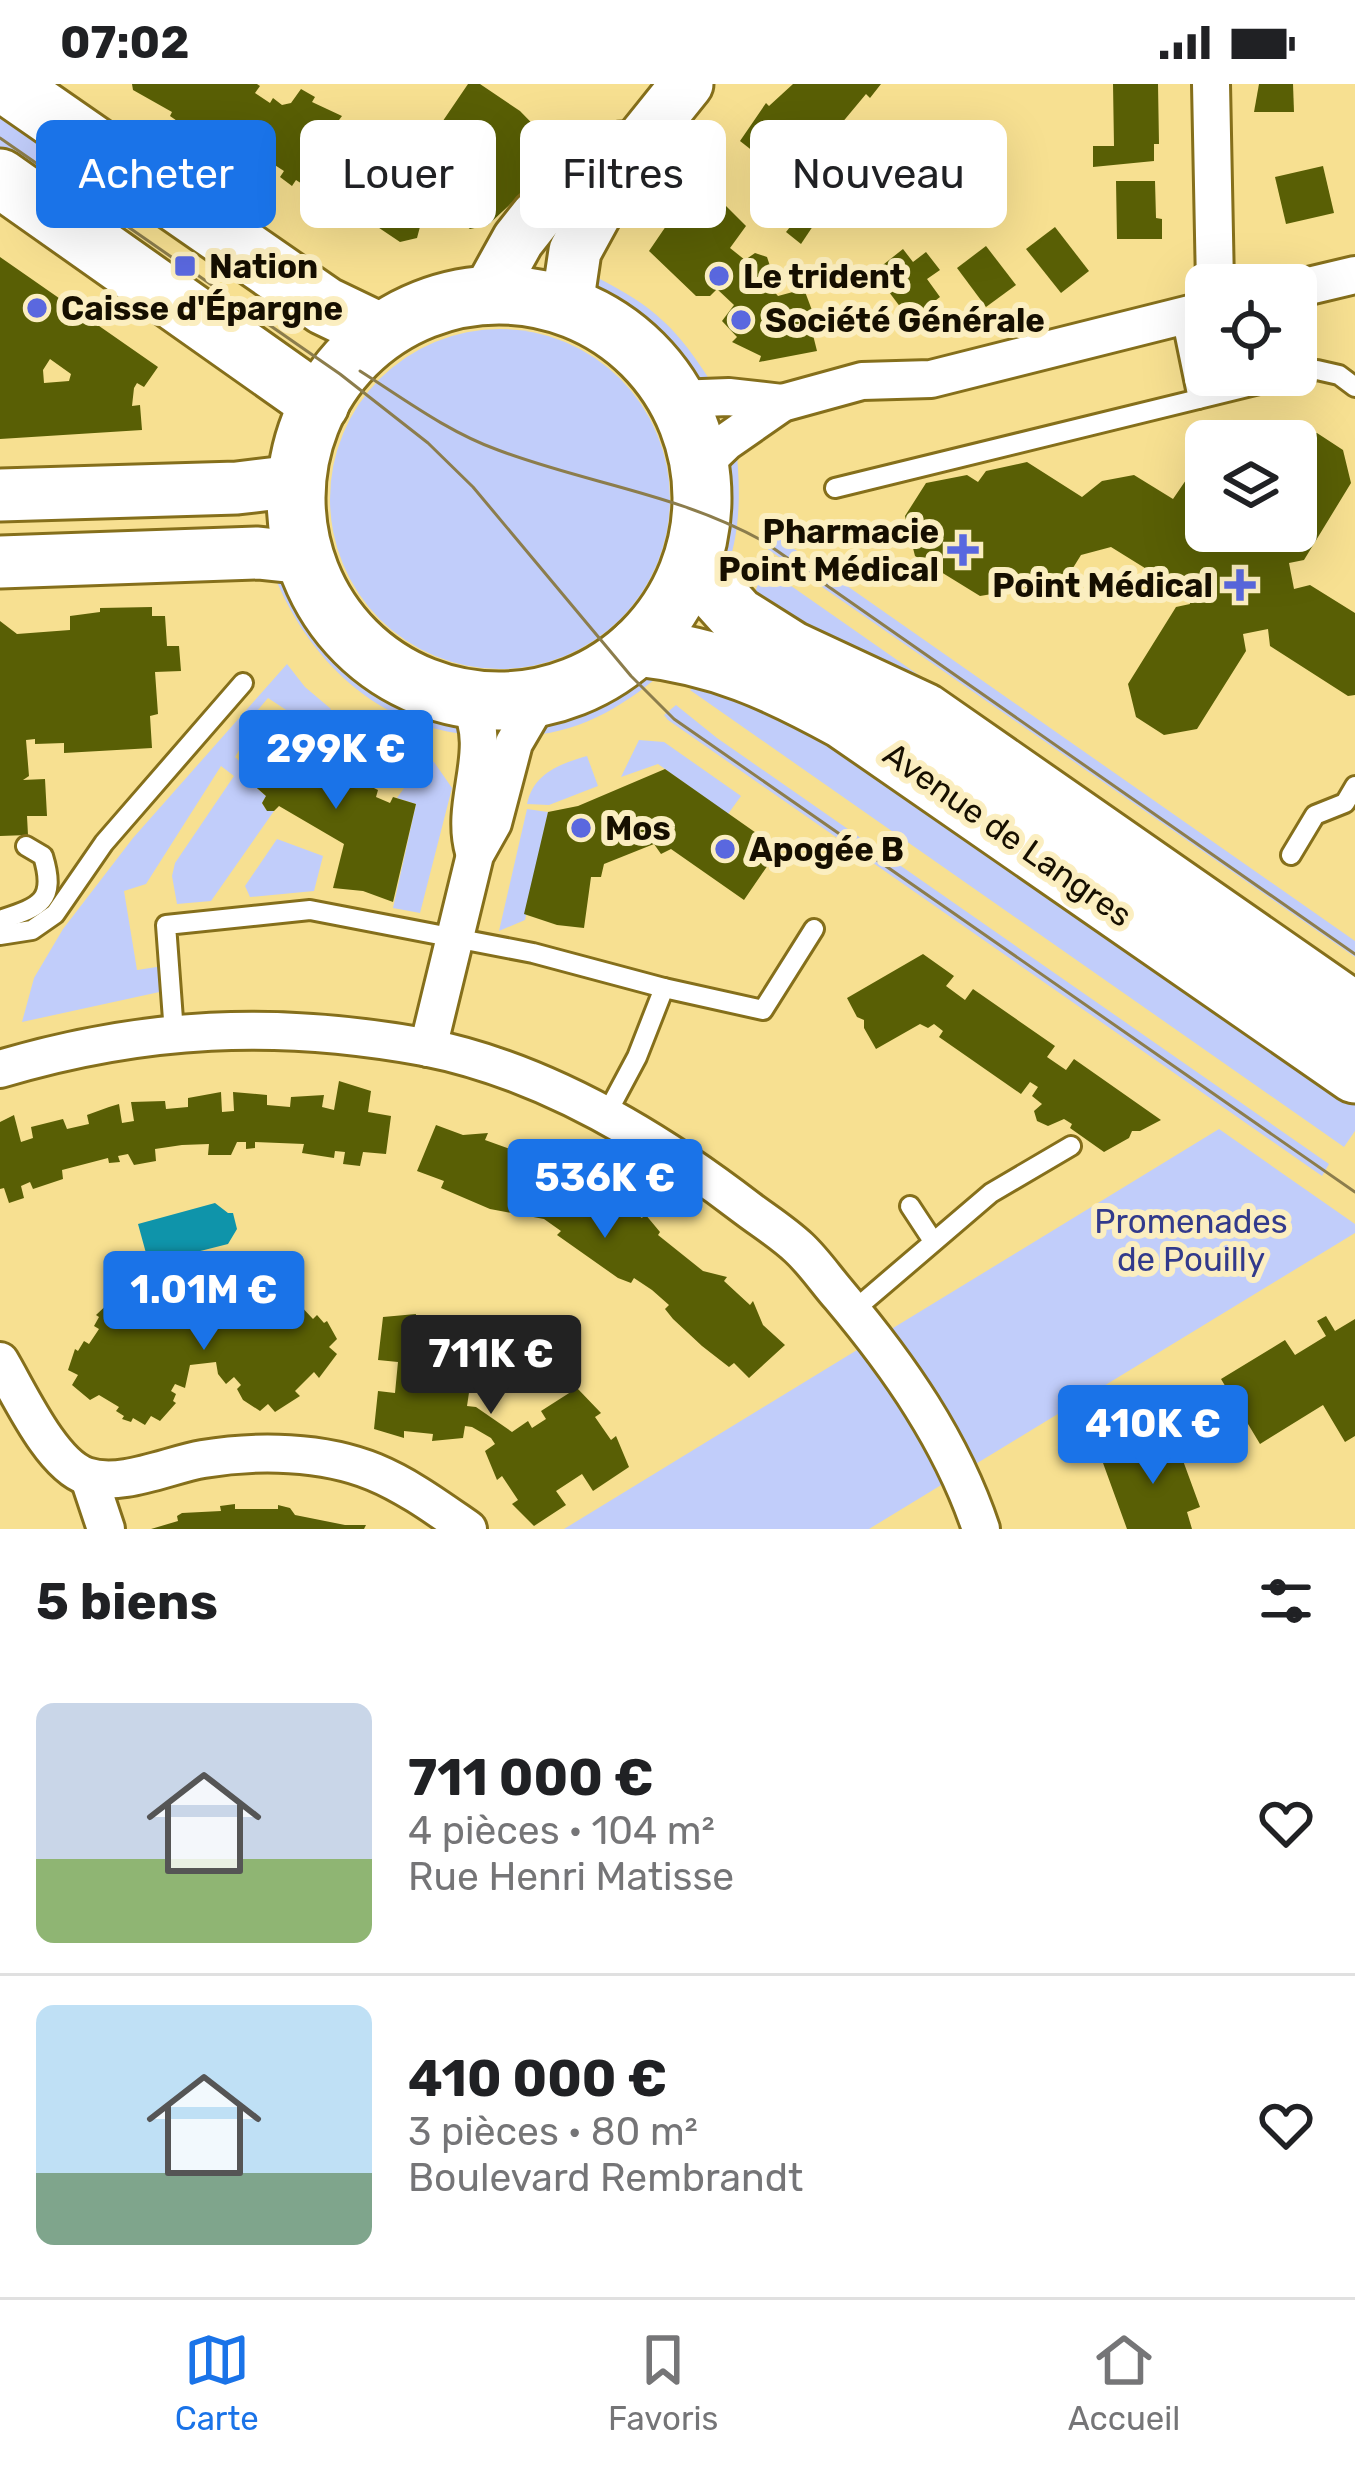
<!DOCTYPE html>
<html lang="fr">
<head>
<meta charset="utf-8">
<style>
  :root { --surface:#fff; --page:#f2f2f2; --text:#202124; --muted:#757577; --line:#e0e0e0; --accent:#1a73e8 }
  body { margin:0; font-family:Rubik,sans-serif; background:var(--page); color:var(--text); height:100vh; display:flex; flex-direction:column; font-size:45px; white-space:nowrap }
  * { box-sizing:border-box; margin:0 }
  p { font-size:39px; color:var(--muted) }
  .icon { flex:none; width:66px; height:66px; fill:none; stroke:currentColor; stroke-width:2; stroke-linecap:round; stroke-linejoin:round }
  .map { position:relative; height:1445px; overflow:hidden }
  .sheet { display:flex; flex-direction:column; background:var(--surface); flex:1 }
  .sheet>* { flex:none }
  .top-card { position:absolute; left:36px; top:36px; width:1284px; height:108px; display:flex; gap:24px }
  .buttons { position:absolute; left:1185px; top:180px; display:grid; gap:24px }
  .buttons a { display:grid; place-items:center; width:132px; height:132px; border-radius:18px; background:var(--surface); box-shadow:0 12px 48px #0002; font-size:60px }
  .price { position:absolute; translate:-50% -102px; padding:0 27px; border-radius:12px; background:var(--accent); color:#fff; font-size:39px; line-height:78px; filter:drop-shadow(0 3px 6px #0008) }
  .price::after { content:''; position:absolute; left:50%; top:72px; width:36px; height:27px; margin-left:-18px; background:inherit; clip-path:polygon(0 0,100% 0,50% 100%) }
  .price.active { background:#222; color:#fff }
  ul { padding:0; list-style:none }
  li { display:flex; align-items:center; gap:36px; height:300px; padding:0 36px }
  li+li { border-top:3px solid var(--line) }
  li span { display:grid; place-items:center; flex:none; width:336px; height:240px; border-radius:18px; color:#555 }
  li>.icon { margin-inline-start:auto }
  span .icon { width:144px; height:144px; fill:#fffc; stroke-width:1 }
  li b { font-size:51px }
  h2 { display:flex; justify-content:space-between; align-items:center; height:144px; padding:0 36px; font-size:51px }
  .chip { padding:0 42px; border-radius:18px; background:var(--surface); box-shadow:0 12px 48px #0002; font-size:42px; line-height:108px }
  .chip.active { background:var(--accent); color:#fff }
  .status { display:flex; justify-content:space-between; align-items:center; height:84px; padding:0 60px; background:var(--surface); direction:ltr }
  .status svg { height:33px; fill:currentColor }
  .dock { display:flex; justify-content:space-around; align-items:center; height:168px; border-top:3px solid var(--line); background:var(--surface); font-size:33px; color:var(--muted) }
  .dock a { display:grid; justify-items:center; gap:6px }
  .dock .active { color:var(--accent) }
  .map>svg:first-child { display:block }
  .green { fill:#c1cdfa }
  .water { fill:#0f94aa }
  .building { fill:#595f05; fill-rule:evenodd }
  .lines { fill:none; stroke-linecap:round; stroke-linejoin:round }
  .lane-casing { stroke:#856f1b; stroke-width:24 }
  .street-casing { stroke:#856f1b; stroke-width:42 }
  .secondary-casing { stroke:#856f1b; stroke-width:57 }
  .primary-casing { stroke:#856f1b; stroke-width:63 }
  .lane { stroke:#fff; stroke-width:18 }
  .street { stroke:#fff; stroke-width:36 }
  .secondary { stroke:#fff; stroke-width:51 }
  .primary { stroke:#fff; stroke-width:57 }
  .tram { stroke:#8c7d4c; stroke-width:3 }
  .poi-dot { fill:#5a68df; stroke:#fbeec0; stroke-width:4.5 }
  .labels { text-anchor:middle; stroke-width:12; stroke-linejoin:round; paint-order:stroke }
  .poi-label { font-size:33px; font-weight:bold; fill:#160f00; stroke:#fbeec0; text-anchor:start }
  .street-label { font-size:33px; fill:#160f00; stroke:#fbeec0 }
  .park-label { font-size:33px; fill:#323a8c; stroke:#fbeec0 }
</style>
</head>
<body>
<div class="status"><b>07:02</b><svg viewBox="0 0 49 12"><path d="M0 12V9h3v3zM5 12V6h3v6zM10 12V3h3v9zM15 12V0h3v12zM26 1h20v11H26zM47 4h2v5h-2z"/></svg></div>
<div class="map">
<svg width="1355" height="1445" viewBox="0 0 1355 1445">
  <rect width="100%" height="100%" fill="#f7e091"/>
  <g class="green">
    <polygon points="0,8 114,87 79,137 0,82"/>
    <path d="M 596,193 C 655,223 677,244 713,301 L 686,304 C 655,264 608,244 596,193 Z"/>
    <circle cx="500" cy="415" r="170"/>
    <path d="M 736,361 C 741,410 741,450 723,497 L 709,463 L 715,440 L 717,396 L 721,383 Z"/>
    <polygon points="770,448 1355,857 1355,873 766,464"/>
    <path d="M 271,483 L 306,502 L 331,545 L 383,589 L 447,623 L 460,636 L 465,650 C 370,640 302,567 271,483 Z"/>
    <polygon points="764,483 1355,896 749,525"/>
    <polygon points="287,580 305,603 331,625 315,645 268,614 240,647 241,663 235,673 246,683 241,691 266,712 262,719 266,726 274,727 211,817 177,820 172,792 175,779 234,692 221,682 146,800 124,807 137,886 163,882 164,907 22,938 34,894 63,845 133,754"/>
    <path d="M 635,583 L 668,584 C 630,618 583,648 531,651 L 549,625 Z"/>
    <polygon points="696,602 763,606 1355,1002 1355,1047 1344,1063 690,606"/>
    <polygon points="676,621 717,654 1329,1080 1322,1092 668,636 664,631"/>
    <polygon points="341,634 382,658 412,669 390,702 326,655"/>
    <polygon points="639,656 664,658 741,712 728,730 658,680 621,693"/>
    <path d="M 587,672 L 598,702 L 549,721 L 527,720 C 533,690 559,680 587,672 Z"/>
    <polygon points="425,675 434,678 452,704 420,829 393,824 416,720 397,714"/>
    <polygon points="527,725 548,728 525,836 499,847"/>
    <polygon points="277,755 323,772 314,807 250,813 245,802"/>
    <polygon points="1219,1045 1355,1140 1355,1149 869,1445 564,1445"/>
  </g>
  <polygon class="water" points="215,1119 228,1129 233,1129 237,1145 228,1160 149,1180 138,1140"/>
  <g class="building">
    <polygon points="132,0 257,0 260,2 255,9 270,19 273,14 282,21 291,19 301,5 315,13 312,18 342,32 339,36 350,43 337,62 398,103 468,0 480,0 520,27 563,71 488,141 470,145 457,135 440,140 421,139 417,154 400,158 336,115 333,120 296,96 292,102 280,93 284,87 270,78 267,83 256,74 261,66 246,55 243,60 233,54 223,57 214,70 191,47 188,51 177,43 180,39 170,32 172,28 133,6"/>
    <polygon points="793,0 881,0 870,14 866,10 836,46 855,61 823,104 820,102 809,115 794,103 791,107 751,72 754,68 740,57 766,19 769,22"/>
    <polygon points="1113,0 1158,0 1159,60 1154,60 1154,77 1093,83 1093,62 1114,62"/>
    <polygon points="1259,0 1293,0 1294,28 1254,28"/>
    <polygon points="1323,82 1334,129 1286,140 1275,93"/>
    <polygon points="1116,97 1155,97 1156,134 1162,135 1162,155 1117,155"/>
    <polygon points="692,104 718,121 723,119 746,142 730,164 745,176 755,169 767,173 771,185 763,195 778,212 804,205 816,237 811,243 817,267 759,278 761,272 732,258 737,253 722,237 734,221 717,205 710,212 696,212 649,167"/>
    <polygon points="798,133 813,142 801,160 786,148"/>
    <polygon points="1055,143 1089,187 1061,209 1026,165"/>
    <polygon points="986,162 1016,201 986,223 957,184"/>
    <polygon points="903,165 913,178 926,168 940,186 927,195 940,213 910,236 874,188"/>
    <path d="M 0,173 L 158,283 L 144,303 L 137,299 L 134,304 L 132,322 L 140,321 L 142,346 L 0,355 ZM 50,275 L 71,290 L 69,297 L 44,299 L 43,286 Z"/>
    <polygon points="1317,349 1343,366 1351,399 1304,476 1289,479 1294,505 1310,501 1355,529 1355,611 1348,612 1270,562 1268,545 1243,550 1246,567 1197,645 1164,651 1136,633 1128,600 1176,523 1190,520 1186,496 1169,499 1111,463 1081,471 1063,500 1032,508 1013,495 992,510 980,512 915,472 905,432 926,399 967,391 978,398 986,387 1027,378 1082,413 1102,397 1134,391 1173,415 1186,396 1206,392 1206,447 1296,447 1296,354"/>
    <polygon points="152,523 152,532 165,532 167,562 179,562 181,587 155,588 158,630 150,632 152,664 64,669 64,659 35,660 35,655 26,656 29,692 23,696 45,695 47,732 27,732 28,751 0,752 0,537 17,550 70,546 70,532 100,528 100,524"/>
    <polygon points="277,639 337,686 378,706 376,713 390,719 393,713 416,720 393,818 363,807 333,804 344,760 279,722 274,727 267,727 262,719 266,712 241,690 254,671 261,668 262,660"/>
    <polygon points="665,685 779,765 744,816 671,765 661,770 654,760 604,780 601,793 591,793 584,844 557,841 524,830 548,728 578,722"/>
    <polygon points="923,870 954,892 946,902 965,916 973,905 1055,962 1047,973 1066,986 1074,975 1161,1036 1140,1047 1132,1047 1129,1054 1104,1068 1070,1044 1072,1040 1064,1035 1048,1042 1037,1037 1034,1027 1042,1020 1032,1012 1038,1003 1030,998 1021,1010 939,953 943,947 934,940 928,944 920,940 876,965 864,944 864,936 857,933 847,914"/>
    <polygon points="339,997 371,1007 368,1028 391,1032 386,1070 363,1068 360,1082 343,1080 345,1068 335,1067 334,1074 302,1069 304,1060 255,1058 255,1064 246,1065 246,1058 237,1058 231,1071 208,1071 209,1060 182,1061 155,1065 156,1077 134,1081 128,1070 118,1072 120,1078 109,1079 108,1074 62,1086 63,1095 33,1105 30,1098 21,1102 24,1114 9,1119 4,1104 0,1105 0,1038 14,1031 21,1058 33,1054 31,1043 63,1035 67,1045 89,1040 87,1031 109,1023 119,1020 122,1039 134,1037 131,1018 165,1017 166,1025 188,1023 188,1014 221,1008 222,1028 234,1027 233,1008 267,1011 267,1021 290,1023 291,1013 324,1011 322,1023 334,1026"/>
    <polygon points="436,1041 463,1051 488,1049 485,1056 518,1068 520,1063 537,1082 565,1092 591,1108 616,1111 613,1115 642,1134 645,1130 660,1148 658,1151 703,1187 727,1193 724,1197 750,1221 753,1217 763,1241 785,1261 749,1294 734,1279 729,1283 702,1262 673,1235 665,1225 669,1221 652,1206 634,1194 631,1199 618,1194 557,1151 561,1147 544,1135 490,1125 441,1104 444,1097 417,1087"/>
    <polygon points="266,1193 273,1201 281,1194 290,1204 293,1202 300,1207 297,1218 313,1235 317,1231 324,1239 327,1237 337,1255 329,1263 337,1270 319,1294 314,1288 295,1307 300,1312 275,1328 268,1320 260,1327 243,1316 237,1305 241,1301 234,1293 226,1300 218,1290 216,1278 190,1281 185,1304 175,1300 171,1307 176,1310 173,1317 176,1319 160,1337 151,1332 145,1341 133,1334 131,1338 122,1335 124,1332 116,1327 119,1323 99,1311 90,1316 72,1301 78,1291 68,1286 75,1265 78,1267 84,1257 89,1260 99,1245 94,1242 99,1233 96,1231 113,1215 122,1221 128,1211 151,1227 149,1231 174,1245 213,1244 212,1240 225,1239 246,1220 242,1216 250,1208 248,1205"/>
    <polygon points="416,1230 415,1238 443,1240 444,1233 476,1243 473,1286 463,1285 462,1301 470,1302 467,1322 476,1323 512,1348 528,1337 532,1344 546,1335 541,1327 577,1304 601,1329 595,1333 611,1356 616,1352 629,1383 593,1407 582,1390 556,1407 566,1421 534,1442 512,1420 518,1416 502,1392 497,1396 485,1367 495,1360 491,1354 472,1343 465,1342 463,1354 432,1357 433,1350 404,1347 404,1354 374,1345 378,1307 395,1309 398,1278 378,1276 383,1233"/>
    <polygon points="1326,1232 1335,1247 1355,1235 1355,1352 1345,1358 1323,1321 1260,1360 1221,1295 1285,1256 1295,1271 1326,1252 1317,1237"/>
    <polygon points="1174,1352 1200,1423 1187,1428 1192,1445 1127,1445 1103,1379"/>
    <polygon points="235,1420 235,1425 278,1425 278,1421 290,1424 295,1431 345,1441 366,1441 364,1445 151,1445 178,1437 177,1432 182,1429 221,1427 220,1422"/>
  </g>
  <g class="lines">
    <g class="lane-casing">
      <g id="lane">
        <polyline points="1181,232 1198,315"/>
        <polyline points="835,404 1317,286 1339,291 1355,303"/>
        <polyline points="1291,771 1315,731 1345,719 1355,702"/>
        <path d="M 0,836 C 39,823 57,818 43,772 L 26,762"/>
        <polyline points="0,851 32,846 55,830 104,759 243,599"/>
        <polyline points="174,949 166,841 310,826 533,869 664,904"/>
        <polyline points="606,1031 637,973 664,904 763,926 814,845"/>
        <polyline points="910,1122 933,1157"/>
        <polyline points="853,1227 991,1109 1071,1062"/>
      </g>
    </g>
    <g class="street-casing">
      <g id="street">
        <polyline points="1211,0 1215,201"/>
        <polyline points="1296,205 1355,191"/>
        <polyline points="676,315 729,313 782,319"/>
        <polyline points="700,383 726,358 782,319 862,297 931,295 1206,226"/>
        <path d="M 468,617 C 496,667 459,716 474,768"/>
        <polyline points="428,964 475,771 493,739 514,659 541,613"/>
        <path d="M 0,985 C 144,942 276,936 424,963 C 543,986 653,1052 748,1125 C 764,1137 783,1149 799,1164 C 814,1178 826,1196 840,1212 C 899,1282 952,1358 981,1445"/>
        <path d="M 0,1277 C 19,1309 51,1380 86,1392 C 121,1404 168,1381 203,1375 C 257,1366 323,1367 374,1388 C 408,1402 439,1425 468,1445"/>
        <polyline points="89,1394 106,1445"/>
      </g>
    </g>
    <g class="secondary-casing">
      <g id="secondary">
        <polyline points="487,212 518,156 537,132 621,64"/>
        <polyline points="567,221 575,167 622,81 687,0"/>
        <polyline points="0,411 237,404 295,397"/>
        <polyline points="0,478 258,469 305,474"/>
      </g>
    </g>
    <g class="primary-casing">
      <g id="primary">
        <polyline points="5,0 325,222 377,247"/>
        <polyline points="0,94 320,320"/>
        <circle cx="499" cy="414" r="203"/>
        <polyline points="692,482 737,532 791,566 924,628 1355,928"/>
        <path d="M 637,563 C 718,572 773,597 844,636 L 1355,990"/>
      </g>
    </g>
    <use href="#lane" class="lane"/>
    <use href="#street" class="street"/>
    <use href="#secondary" class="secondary"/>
    <use href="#primary" class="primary"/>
    <g class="tram">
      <polyline points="0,54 340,290 428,359 473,403 631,592 674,635 1355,1108"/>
      <path d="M 360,287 C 404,315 448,348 498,366 C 588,400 676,409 763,457 L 1355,870"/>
    </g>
  </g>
  <g class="poi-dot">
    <rect x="173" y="170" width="24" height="24" rx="6"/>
    <circle cx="719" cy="192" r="12"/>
    <circle cx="37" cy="224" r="12"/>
    <circle cx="741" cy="236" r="12"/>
    <path d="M957 448h12v12h12v12h-12v12h-12v-12h-12v-12h12z"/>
    <path d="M1234 483h12v12h12v12h-12v12h-12v-12h-12v-12h12z"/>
    <circle cx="581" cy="744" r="12"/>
    <circle cx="725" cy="765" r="12"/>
  </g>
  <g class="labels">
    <g class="poi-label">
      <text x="209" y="194">Nation</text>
      <text x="743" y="204">Le trident</text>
      <text x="61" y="236">Caisse d'Épargne</text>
      <text x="765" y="248">Société Générale</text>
      <text x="939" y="459" text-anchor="end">Pharmacie<tspan x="939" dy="38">Point Médical</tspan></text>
      <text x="1213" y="513" text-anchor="end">Point Médical</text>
      <text x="605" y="756">Mos</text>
      <text x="749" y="777">Apogée B</text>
    </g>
    <g class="street-label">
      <text transform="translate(1008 750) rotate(35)" y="12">Avenue de Langres</text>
    </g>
    <g class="park-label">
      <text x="1191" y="1149">Promenades<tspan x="1191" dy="38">de Pouilly</tspan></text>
    </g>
  </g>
</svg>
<div class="buttons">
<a><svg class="icon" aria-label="locate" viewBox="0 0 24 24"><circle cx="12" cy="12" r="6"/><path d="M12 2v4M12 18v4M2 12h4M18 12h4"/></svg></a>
<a><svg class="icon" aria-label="layers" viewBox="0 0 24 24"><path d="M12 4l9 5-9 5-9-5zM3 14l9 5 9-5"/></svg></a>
</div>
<b class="price" style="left:336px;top:728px">299K €</b>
<b class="price" style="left:605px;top:1157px">536K €</b>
<b class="price" style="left:204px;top:1269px">1.01M €</b>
<b class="price active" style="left:491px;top:1333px">711K €</b>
<b class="price" style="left:1153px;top:1403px">410K €</b>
<div class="top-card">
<a class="chip active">Acheter</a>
<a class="chip">Louer</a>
<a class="chip">Filtres</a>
<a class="chip">Nouveau</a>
</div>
</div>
<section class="sheet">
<h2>5 biens<svg class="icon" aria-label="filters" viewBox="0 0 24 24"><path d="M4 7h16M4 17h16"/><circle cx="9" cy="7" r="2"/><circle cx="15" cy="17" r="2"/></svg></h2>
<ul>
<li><span style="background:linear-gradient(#c9d6e8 65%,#8fb573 0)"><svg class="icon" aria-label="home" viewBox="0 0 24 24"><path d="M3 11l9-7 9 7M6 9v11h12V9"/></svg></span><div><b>711 000 €</b><p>4 pièces · 104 m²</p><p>Rue Henri Matisse</p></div><svg class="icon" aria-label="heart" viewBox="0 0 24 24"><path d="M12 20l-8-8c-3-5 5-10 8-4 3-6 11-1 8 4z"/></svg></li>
<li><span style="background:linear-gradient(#bfe0f5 70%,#7fa58c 0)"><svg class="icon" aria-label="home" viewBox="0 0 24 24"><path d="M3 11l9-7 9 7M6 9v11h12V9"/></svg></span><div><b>410 000 €</b><p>3 pièces · 80 m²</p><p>Boulevard Rembrandt</p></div><svg class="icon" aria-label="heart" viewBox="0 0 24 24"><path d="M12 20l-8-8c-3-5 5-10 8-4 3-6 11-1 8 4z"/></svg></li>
</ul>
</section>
<nav class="dock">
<a class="active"><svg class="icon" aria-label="map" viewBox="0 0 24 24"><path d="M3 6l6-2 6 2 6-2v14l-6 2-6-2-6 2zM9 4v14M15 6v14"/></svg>Carte</a>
<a><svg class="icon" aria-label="saved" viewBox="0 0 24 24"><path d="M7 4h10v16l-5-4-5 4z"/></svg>Favoris</a>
<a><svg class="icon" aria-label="home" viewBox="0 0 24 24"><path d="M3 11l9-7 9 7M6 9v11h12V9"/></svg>Accueil</a>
</nav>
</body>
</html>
